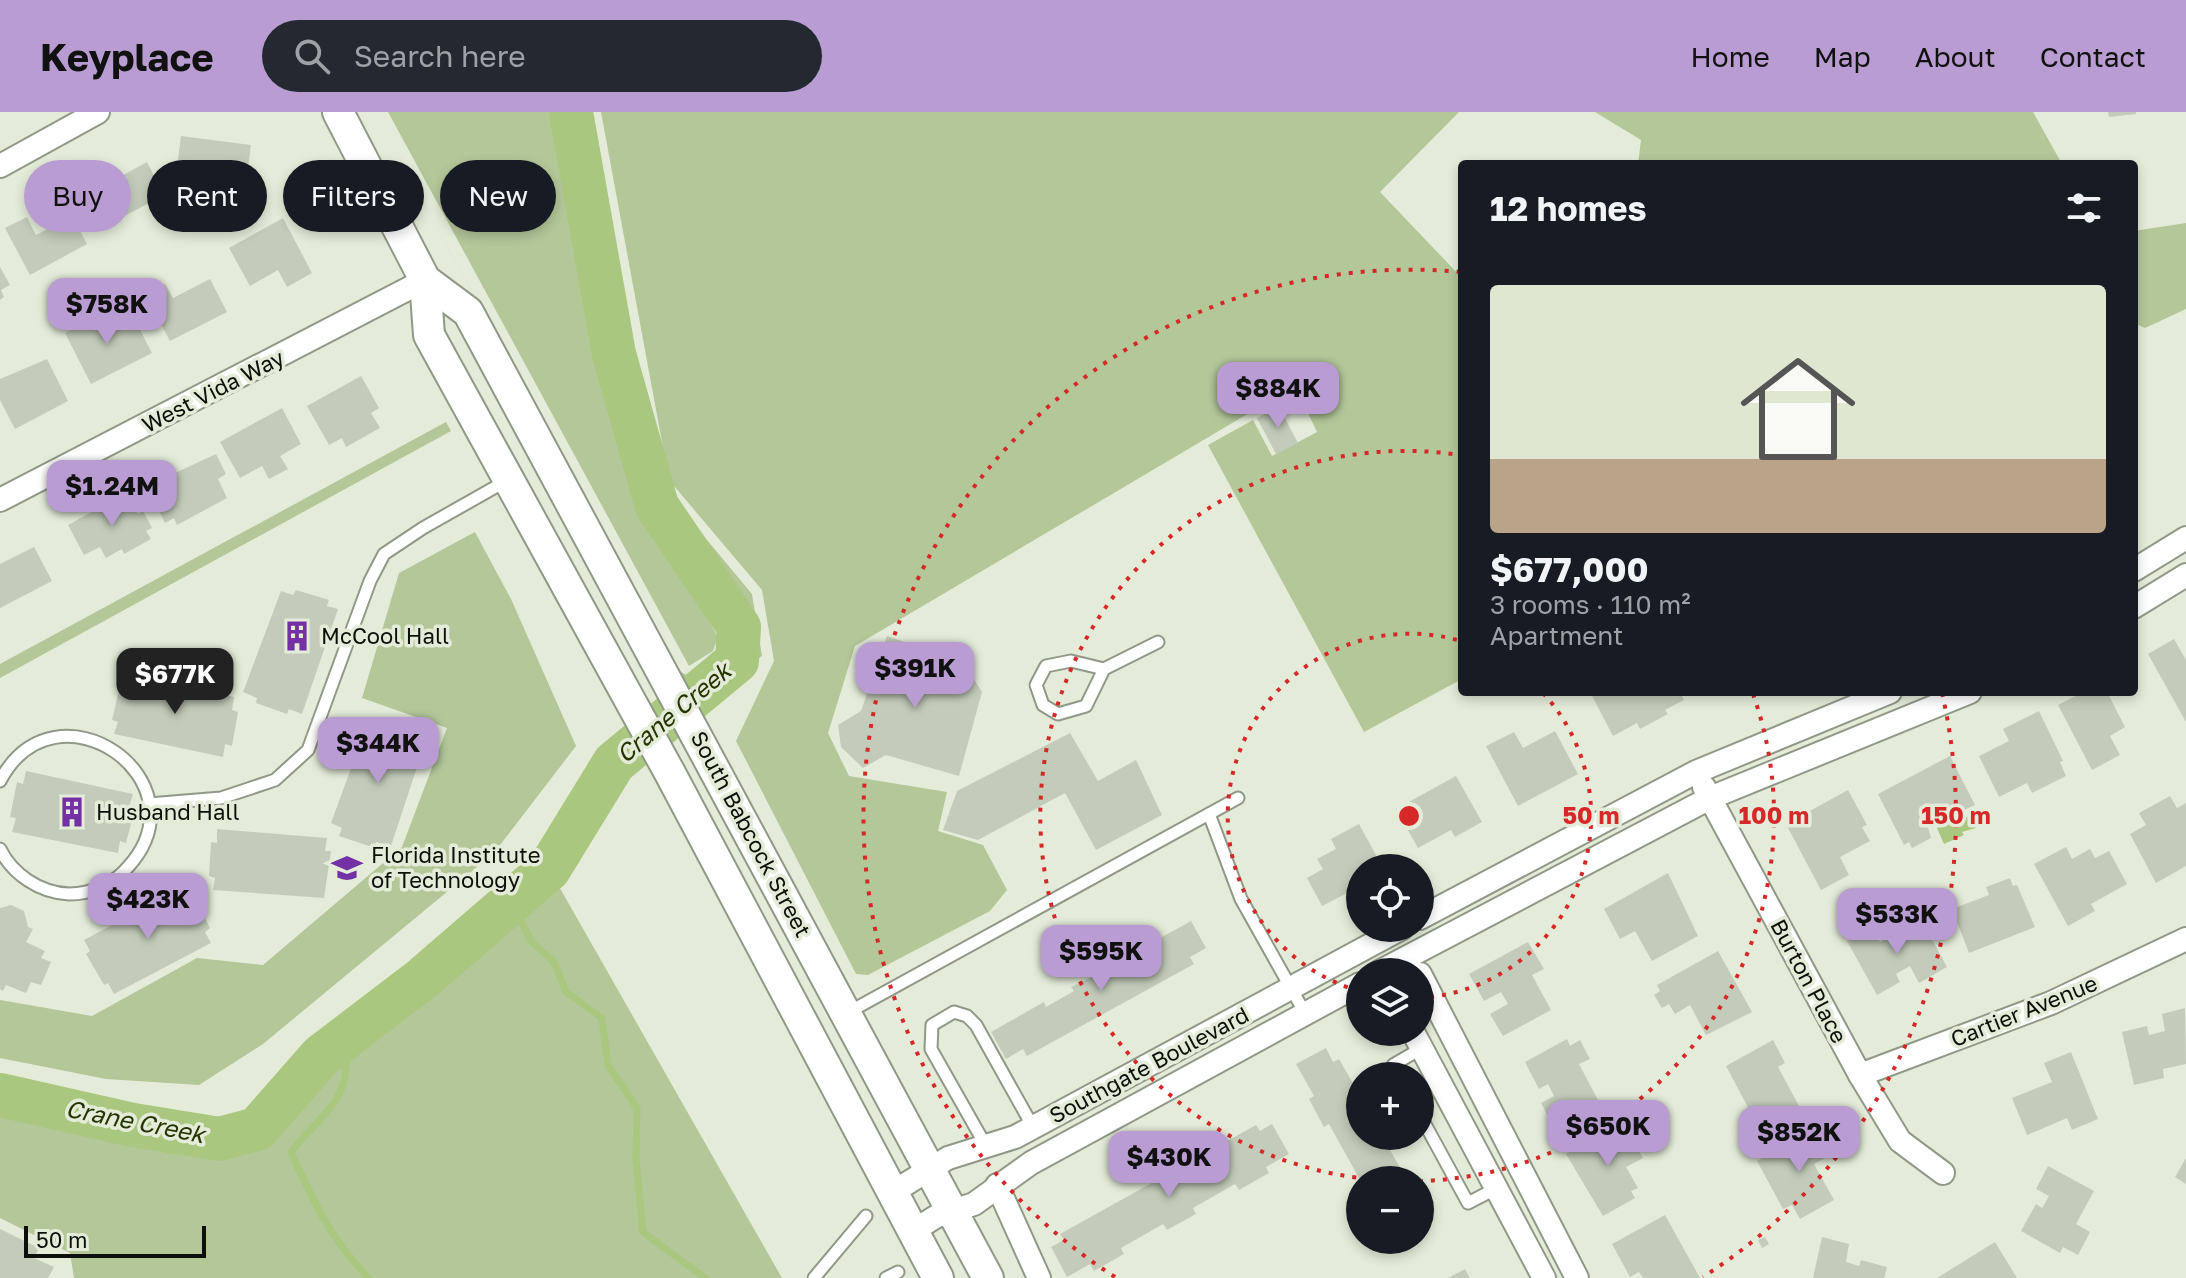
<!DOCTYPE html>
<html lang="en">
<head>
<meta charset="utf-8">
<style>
  :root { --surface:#171b24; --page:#242831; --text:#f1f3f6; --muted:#9ea1a6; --line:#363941; --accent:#b99cd2 }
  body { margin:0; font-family:"Golos Text",sans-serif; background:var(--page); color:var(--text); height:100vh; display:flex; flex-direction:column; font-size:30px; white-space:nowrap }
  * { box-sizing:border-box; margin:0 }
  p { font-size:26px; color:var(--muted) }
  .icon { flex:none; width:44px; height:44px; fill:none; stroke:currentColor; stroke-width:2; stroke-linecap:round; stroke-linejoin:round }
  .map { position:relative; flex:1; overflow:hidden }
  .sheet { position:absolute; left:1458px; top:48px; width:680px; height:536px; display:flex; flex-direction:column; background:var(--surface); border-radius:8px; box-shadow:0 4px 12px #0003 }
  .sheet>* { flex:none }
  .hud { position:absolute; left:24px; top:48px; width:760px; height:72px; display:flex; gap:16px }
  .controls { position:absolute; left:1346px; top:742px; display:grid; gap:16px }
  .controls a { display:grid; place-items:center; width:88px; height:88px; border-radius:50%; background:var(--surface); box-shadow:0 4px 12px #0003; font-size:40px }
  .scale { position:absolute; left:24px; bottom:20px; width:182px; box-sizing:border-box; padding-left:8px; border:4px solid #0d100a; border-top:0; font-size:22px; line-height:28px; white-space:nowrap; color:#0d100a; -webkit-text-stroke:6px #e4ecd9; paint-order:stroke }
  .price { position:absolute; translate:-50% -68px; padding:0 18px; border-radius:16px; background:var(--accent); color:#111; font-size:26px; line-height:52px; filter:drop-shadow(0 2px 4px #0008) }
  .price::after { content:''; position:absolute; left:50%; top:48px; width:24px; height:18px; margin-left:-12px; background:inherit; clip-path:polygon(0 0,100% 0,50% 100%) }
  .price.current { background:#222; color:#fff }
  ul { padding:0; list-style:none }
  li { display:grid; align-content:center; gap:16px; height:424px; padding:0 32px }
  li+li { border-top:2px solid var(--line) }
  li span { display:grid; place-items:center; height:248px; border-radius:8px; color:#555 }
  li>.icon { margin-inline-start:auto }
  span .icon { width:144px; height:144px; fill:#fffc; stroke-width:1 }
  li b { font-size:34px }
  h2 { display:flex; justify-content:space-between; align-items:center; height:96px; padding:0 32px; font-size:34px }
  .pill { padding:0 28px; border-radius:36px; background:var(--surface); box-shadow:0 4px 12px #0003; font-size:28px; line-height:72px }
  .pill.current { background:var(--accent); color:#111 }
  header { display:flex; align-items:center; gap:48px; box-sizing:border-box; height:112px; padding:0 40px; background:var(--accent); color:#111 }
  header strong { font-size:38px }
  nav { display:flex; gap:44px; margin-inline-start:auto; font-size:28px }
  .search { width:560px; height:72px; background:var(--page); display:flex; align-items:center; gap:20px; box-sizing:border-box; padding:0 28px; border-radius:44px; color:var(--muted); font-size:30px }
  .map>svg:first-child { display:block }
  .green { fill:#b3c799 }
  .water { fill:#a9c77e }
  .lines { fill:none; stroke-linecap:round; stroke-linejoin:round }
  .stream { stroke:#a9c77e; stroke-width:7 }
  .river { stroke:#a9c77e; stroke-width:44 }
  .building { fill:#c3ccba }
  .service-casing { stroke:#909887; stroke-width:15 }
  .minor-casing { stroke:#909887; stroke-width:26 }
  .secondary-casing { stroke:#909887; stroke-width:34 }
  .service { stroke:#fff; stroke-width:11 }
  .minor { stroke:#fff; stroke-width:22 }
  .secondary { stroke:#fff; stroke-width:30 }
  .ring { fill:none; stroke:#d62828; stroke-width:4; stroke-dasharray:4 8 }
  .labels { text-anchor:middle; stroke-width:7; stroke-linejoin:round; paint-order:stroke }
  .street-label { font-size:22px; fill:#0d100a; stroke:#e4ecd9 }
  .poi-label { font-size:22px; fill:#0d100a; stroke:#e4ecd9; text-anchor:start }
  .water-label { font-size:24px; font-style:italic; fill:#243600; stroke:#e4ecd9 }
  .centre { fill:#d62828; stroke:#e4ecd9; stroke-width:4 }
  .ring-label { font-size:24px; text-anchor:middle; font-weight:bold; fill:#d62828; stroke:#e4ecd9; stroke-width:7; stroke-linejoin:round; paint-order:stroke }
</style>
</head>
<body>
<header>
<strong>Keyplace</strong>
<div class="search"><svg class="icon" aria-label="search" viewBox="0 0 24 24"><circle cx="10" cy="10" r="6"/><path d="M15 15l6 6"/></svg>Search here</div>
<nav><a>Home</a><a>Map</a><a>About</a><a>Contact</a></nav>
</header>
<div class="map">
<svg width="2186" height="1166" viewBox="0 0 2186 1166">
  <rect width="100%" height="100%" fill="#e4ecd9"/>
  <g class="green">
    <polygon points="374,0 679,559 692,566 722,547 728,523 654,390 653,371 608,223 569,0 590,0 658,369 752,482 762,544 693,584"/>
    <polygon points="388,0 557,0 597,224 642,374 643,393 718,525 713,539 689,554"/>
    <polygon points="601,0 1459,0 1380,80 1462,166 1462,567 1364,620 1208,333 1253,308 1272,344 1317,320 1295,274 855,534 828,621 849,664 947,680 938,719 983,733 1007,778 990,799 868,863 856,862 736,629 774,549 762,478 669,368"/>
    <polygon points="1595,0 2033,0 2062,52 1638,52 1641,28"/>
    <polygon points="2186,111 2186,197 2145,216 2134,211 2134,119"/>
    <polygon points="446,310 451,319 0,566 0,552"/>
    <polygon points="475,420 511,487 576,634 494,741 263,932 199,973 106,967 0,946 0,888 92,904 197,846 263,853 402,735 447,616 362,586 399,461"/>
    <polygon points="549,757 782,1166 74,1166 70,1141 0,1106 0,999 209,1044 262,1034 257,1017 321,944 422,867"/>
  </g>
  <polygon class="water" points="1969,704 1976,716 1962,720 1964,723 1944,732 1937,716 1941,711 1954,711"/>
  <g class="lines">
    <g class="stream">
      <polyline points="498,802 522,811 532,830 554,850 566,880 602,906 608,953 637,996 636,1049 643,1120 705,1166"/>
      <path d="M 346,927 C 351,992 328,994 291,1040 C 312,1087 332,1130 369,1166"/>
    </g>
    <polyline class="river" points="0,983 133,1013 219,1027 257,1017 321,944 422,867 549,757 614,651 737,549 739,515 657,394 614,242 571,0"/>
  </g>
  <g class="building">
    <polygon points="2108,0 2136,0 2136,2 2109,5"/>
    <polygon points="181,24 251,33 246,72 176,63"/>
    <polygon points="147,50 164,83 106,114 89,82"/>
    <polygon points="72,104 87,132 30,163 5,116 27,105 36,123"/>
    <polygon points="283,106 312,161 287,175 278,158 250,174 229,136"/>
    <polygon points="0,155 10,173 1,178 4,185 0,188"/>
    <polygon points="210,167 227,200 170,229 145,182 165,172 173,186"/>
    <polygon points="107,199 116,216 134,206 152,241 91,272 65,221"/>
    <polygon points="47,247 68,289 15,317 0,288 0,267"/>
    <polygon points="361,264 379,296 371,301 380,316 346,335 342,326 329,333 307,294"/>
    <polygon points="1279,295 1298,331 1276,342 1257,306"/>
    <polygon points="282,296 301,332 280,344 288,357 269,367 262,354 240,366 220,330"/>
    <polygon points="216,342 226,362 218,367 227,386 177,413 174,406 165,411 147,374"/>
    <polygon points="126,381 138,402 143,399 152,416 146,419 151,427 124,442 122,437 106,446 100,435 84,443 68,413"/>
    <polygon points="34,435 52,469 0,496 0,452"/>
    <polygon points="296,478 329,488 327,494 338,497 302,602 289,597 287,602 256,591 257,586 243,580 281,479 293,483"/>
    <polygon points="887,524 963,550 982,580 959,664 886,643 863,656 841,635 838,613 861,599"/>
    <polygon points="2174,527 2186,548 2186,610 2148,542"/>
    <polygon points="128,562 234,585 232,598 238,600 232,634 225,632 223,645 114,622 118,610 112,608 120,574 126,575"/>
    <polygon points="1590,580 1680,580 1684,588 1665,598 1668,602 1640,617 1637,611 1613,624"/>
    <polygon points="2083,580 2107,580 2125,615 2110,624 2120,643 2092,658 2058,593"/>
    <polygon points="2039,599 2063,649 2060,650 2066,664 2032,681 2027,671 1999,685 1979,644 2009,629 2003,617"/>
    <polygon points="381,609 414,621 413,627 425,631 391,734 376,730 375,736 339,724 342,716 331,711 368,610 379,614"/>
    <polygon points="1555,619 1578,662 1518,694 1486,634 1514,620 1523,636"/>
    <polygon points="1070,621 1098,669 1136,648 1162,703 1096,738 1065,681 978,728 943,718 957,679"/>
    <polygon points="1950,644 1975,693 1928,715 1931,726 1912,736 1909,730 1904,733 1878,682"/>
    <polygon points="26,659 133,682 129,695 135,696 126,731 120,729 118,741 12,720 16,706 10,705 17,670 23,672"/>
    <polygon points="1456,664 1482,710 1455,725 1451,718 1418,736 1396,697"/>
    <polygon points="1848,678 1867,713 1862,715 1870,729 1840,745 1849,763 1821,778 1786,712"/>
    <polygon points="2170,684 2177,696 2186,691 2186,754 2156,771 2130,722 2146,713 2139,701"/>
    <polygon points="1359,712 1383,756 1360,756 1360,779 1355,777 1322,794 1307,766 1323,757 1317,747 1336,737 1331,727"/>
    <polygon points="217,717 327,726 325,739 331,739 324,786 213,778 215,766 209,764 211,730 217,731"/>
    <polygon points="2066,735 2072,747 2090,737 2095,746 2109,739 2127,772 2091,792 2095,799 2068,814 2034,752"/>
    <polygon points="1668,761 1698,824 1652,849 1635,819 1620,827 1604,797"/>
    <polygon points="2010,766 2013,774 2017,773 2035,815 1969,841 1952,797 1989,783 1986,775"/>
    <polygon points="181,776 188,788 194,785 210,816 205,820 211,831 114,882 108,871 104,873 86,842 90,839 84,828"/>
    <polygon points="11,793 24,799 28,815 33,817 26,830 45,839 41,846 51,850 41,873 31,870 26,881 6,873 3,879 0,877 0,796"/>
    <polygon points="1921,807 1947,855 1919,871 1910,854 1896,862 1900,870 1877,883 1847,829 1872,816 1880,830"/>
    <polygon points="1191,809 1206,836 1190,845 1194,852 1027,944 1023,937 1006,947 991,920 1044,890 1046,895 1074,879 1071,875 1137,844 1135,840"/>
    <polygon points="1528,830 1544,857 1532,863 1551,898 1503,924 1490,902 1508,892 1501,880 1484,889 1469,862"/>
    <polygon points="1718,839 1752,900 1706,923 1690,893 1675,902 1669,892 1662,896 1654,883 1660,879 1657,873"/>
    <polygon points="2185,896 2186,952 2163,957 2164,966 2134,973 2122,920 2147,914 2149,923 2165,919 2162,902"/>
    <polygon points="1567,927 1570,934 1580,928 1590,947 1579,952 1598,988 1553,1013 1541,991 1554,984 1548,972 1539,977 1525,950"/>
    <polygon points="1773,928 1785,951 1778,955 1799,994 1759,1016 1726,954"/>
    <polygon points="1326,936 1333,950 1339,947 1360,984 1360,1024 1382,1024 1407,1068 1360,1068 1329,1012 1324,1015 1309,987 1314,984 1296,952"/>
    <polygon points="2071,940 2098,1007 2072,1018 2067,1006 2027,1023 2012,986 2052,970 2044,951"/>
    <polygon points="1623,1011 1643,1046 1626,1055 1638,1076 1631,1079 1635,1086 1603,1104 1566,1042"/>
    <polygon points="1272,1012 1289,1042 1266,1055 1269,1061 1239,1078 1235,1072 1193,1096 1196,1102 1167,1118 1163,1112 1121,1136 1124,1142 1094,1159 1090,1152 1067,1165 1051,1135 1064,1128 1060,1122 1256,1013 1260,1019"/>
    <polygon points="1819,1016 1833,1042 1814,1052 1834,1088 1800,1107 1792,1093 1783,1097 1757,1049"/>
    <polygon points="2186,1046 2186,1072 2175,1065"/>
    <polygon points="2048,1054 2094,1079 2076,1112 2090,1120 2078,1143 2063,1135 2060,1141 2021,1119 2036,1092 2042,1096 2049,1084 2036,1077"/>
    <polygon points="1665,1103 1700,1166 1643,1166 1639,1160 1630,1165 1612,1132"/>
    <polygon points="0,1117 39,1136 34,1146 54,1155 48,1166 0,1166"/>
    <polygon points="1765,1125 1769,1132 1762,1136 1758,1128"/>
    <polygon points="1822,1125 1849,1132 1846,1150 1859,1154 1861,1148 1887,1155 1884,1166 1813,1166"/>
    <polygon points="1394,1128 1410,1128 1398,1135"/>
    <polygon points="1995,1130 2017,1166 1937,1166"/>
    <polygon points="1465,1157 1470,1166 1448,1166"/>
  </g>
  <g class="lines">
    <g class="service-casing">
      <g id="service">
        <polyline points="1104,557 1086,594 1058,602 1043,593 1036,573 1046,554 1071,549 1104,557 1158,530"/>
        <path d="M 0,669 C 56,563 207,668 128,755 C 114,772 91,782 69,782 C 40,781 12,762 0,737"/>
        <polyline points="149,692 221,686 275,668 308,638 370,469 384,442 423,416 506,369"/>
        <polyline points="1209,702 1241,787 1306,903"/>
        <polyline points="847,901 1238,686"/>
        <polyline points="1399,964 1393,953 1422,936"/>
        <polyline points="1420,1003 1468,1091 1497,1076"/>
        <polyline points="986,1034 931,937 932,913 954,900 967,904 976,913 1033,1015"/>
        <polyline points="814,1166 866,1104"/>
        <polyline points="886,1166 898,1160"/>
      </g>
    </g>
    <g class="minor-casing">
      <g id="minor">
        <polyline points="0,54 98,0"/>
        <polyline points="0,388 425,168"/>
        <polyline points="2134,458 2186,426"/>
        <polyline points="2134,495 2186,463"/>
        <polyline points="1704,675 1860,963 1900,1029 1943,1061"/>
        <polyline points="1420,806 1696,660 1890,580"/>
        <polyline points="1379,860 1710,686 1970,580"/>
        <polyline points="1420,862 1577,1166"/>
        <polyline points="1413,920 1544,1166"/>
        <polyline points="1860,963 2051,891 2186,827"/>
        <polyline points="997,1073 1039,1166"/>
        <polyline points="893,1080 948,1046 1015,1025 1402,816"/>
        <polyline points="913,1119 937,1104 974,1092 1031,1051 1360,872"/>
      </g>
    </g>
    <g class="secondary-casing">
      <g id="secondary">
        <polyline points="338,0 425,168 429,223 671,663 938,1166"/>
        <polyline points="425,168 468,200 988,1166"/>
      </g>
    </g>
    <use href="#service" class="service"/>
    <use href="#minor" class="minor"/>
    <use href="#secondary" class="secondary"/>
  </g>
  <g class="ring">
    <path d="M1359 879A182 182 0 1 1 1461 529M1543 581A182 182 0 0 1 1420 886"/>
    <path d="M1380 1068A365 365 0 1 1 1460 343M1753 582A365 365 0 0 1 1422 1069"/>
    <path d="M1115 1165A547 547 0 0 1 1461 160M1942 581A547 547 0 0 1 1703 1165"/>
  </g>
  <defs>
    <g id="building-bare" transform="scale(2.4)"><path d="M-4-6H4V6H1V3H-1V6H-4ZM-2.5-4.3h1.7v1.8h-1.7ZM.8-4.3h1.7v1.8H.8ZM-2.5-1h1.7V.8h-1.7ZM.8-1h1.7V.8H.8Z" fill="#7431a5" stroke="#e4ecd9" stroke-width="2.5" paint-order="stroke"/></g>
    <g id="university-bare" transform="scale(2.4)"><path d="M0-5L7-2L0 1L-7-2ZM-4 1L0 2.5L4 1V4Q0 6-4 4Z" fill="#7431a5" stroke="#e4ecd9" stroke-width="2.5" paint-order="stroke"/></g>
  </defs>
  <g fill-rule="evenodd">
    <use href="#building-bare" x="297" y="524"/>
    <use href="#building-bare" x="72" y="700"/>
    <use href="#university-bare" x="347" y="756"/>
  </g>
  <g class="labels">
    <g class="street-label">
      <text transform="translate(213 279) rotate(-27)" y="8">West Vida Way</text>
      <text transform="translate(751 722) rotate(62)" y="8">South Babcock Street</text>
      <text transform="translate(1809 869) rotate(62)" y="8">Burton Place</text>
      <text transform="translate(2024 899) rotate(-22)" y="8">Cartier Avenue</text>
      <text transform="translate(1149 953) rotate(-28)" y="8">Southgate Boulevard</text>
    </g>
    <g class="poi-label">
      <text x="321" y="532">McCool Hall</text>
      <text x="96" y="708">Husband Hall</text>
      <text x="371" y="751">Florida Institute<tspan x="371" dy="25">of Technology</tspan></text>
    </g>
    <g class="water-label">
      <text transform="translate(674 601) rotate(-40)" y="8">Crane Creek</text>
      <text transform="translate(135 1010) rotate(11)" y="8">Crane Creek</text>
    </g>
  </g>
  <circle cx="1409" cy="704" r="12" class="centre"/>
  <g class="ring-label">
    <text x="1591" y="712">50 m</text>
    <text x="1774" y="712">100 m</text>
    <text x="1956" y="712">150 m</text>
  </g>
</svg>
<div class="controls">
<a><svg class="icon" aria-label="locate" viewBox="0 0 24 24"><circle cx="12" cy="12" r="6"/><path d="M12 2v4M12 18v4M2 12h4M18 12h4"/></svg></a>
<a><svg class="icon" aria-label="layers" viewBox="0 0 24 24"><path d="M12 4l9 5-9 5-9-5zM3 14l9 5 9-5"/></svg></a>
<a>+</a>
<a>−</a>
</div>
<div class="scale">50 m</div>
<b class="price" style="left:107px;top:234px">$758K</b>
<b class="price" style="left:1278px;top:318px">$884K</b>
<b class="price" style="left:112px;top:416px">$1.24M</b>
<b class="price" style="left:915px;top:598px">$391K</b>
<b class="price current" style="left:175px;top:604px">$677K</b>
<b class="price" style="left:378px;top:673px">$344K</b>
<b class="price" style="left:148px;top:829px">$423K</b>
<b class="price" style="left:1897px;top:844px">$533K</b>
<b class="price" style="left:1101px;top:881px">$595K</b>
<b class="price" style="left:1608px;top:1056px">$650K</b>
<b class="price" style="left:1799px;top:1062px">$852K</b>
<b class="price" style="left:1169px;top:1087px">$430K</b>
<div class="hud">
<a class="pill current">Buy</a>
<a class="pill">Rent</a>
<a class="pill">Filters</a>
<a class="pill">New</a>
</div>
<section class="sheet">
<h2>12 homes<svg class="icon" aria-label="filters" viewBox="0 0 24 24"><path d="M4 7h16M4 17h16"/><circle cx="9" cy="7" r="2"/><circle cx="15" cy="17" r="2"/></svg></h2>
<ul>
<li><span style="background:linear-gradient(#dfe7d0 70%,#b9a48a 0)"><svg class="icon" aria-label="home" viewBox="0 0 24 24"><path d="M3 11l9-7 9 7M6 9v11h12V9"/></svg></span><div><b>$677,000</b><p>3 rooms · 110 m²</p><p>Apartment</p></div></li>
</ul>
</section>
</div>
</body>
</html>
